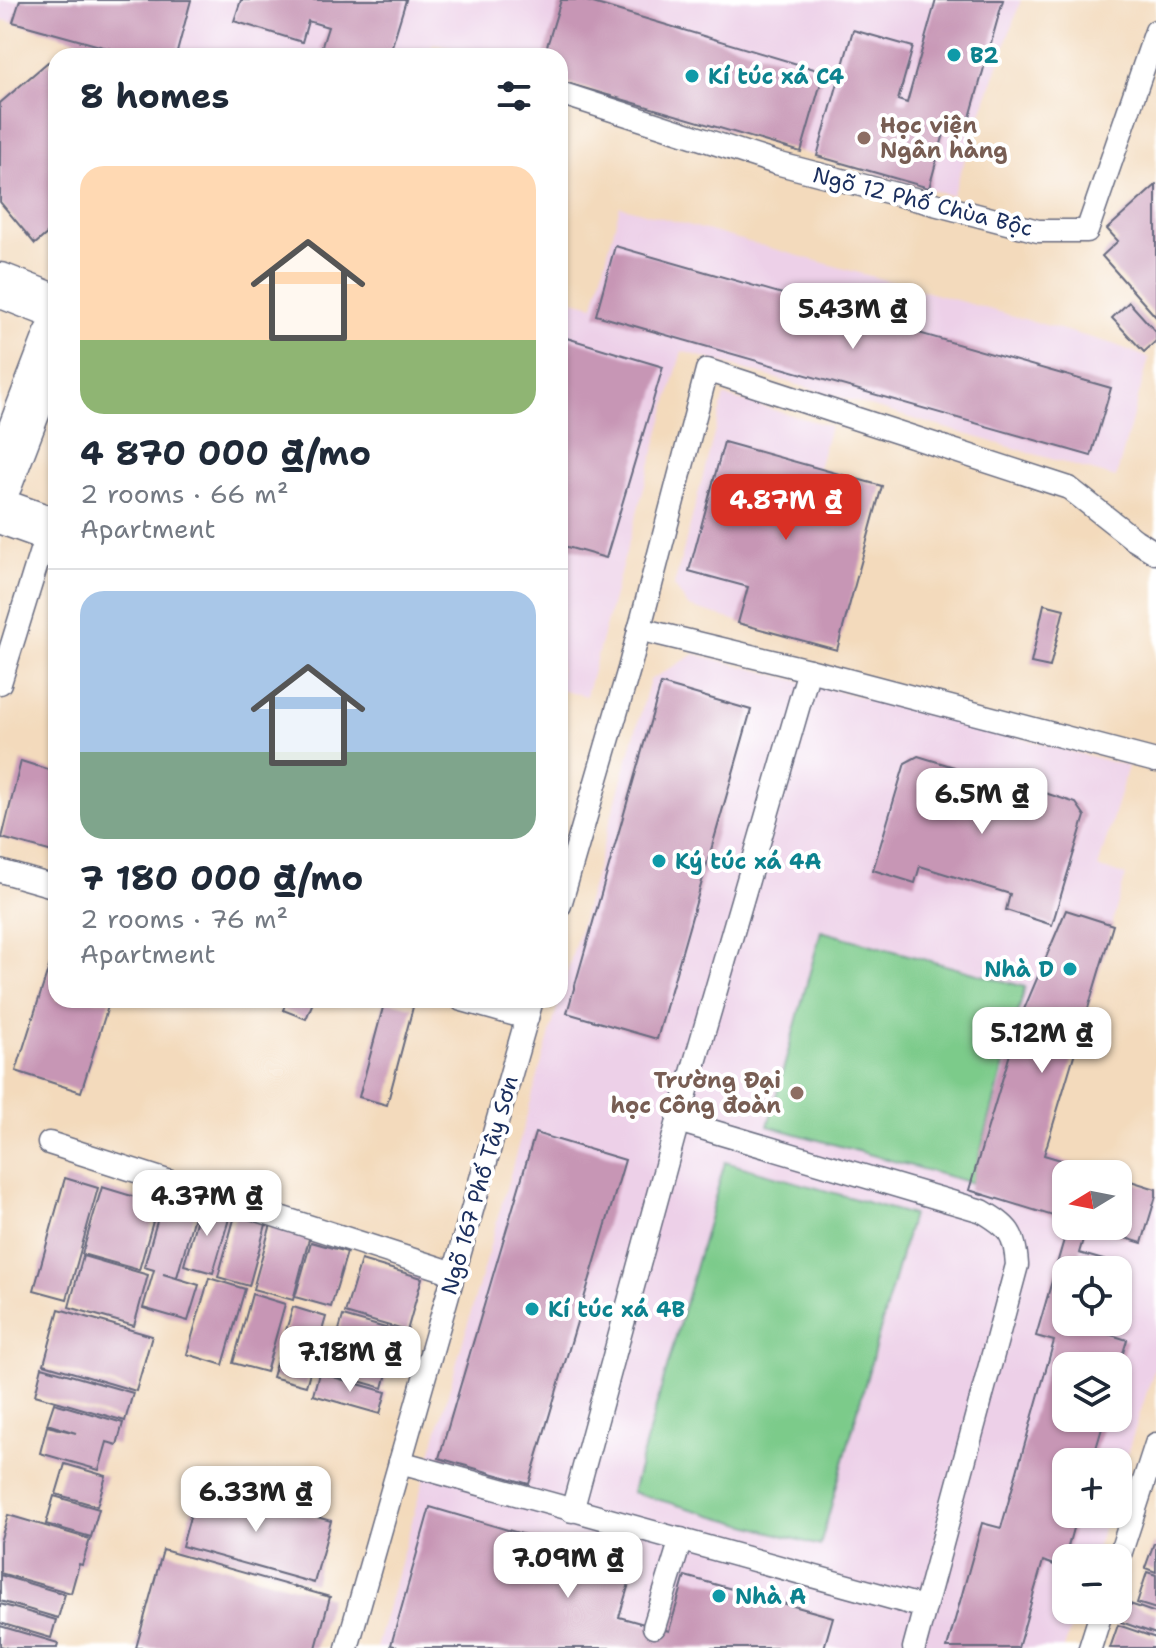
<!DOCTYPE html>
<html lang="en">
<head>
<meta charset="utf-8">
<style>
  :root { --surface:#fff; --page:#f6f6f7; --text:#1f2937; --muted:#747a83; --line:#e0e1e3; --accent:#d93025 }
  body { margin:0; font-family:"Shantell Sans",sans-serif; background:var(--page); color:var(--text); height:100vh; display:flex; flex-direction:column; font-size:30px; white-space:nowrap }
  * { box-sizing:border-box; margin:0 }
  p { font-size:26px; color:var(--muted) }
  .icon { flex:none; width:44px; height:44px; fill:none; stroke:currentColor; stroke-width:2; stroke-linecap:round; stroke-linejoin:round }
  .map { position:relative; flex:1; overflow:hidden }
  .sheet { position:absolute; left:48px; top:48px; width:520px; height:960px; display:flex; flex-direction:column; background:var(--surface); border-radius:24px; box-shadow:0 2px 6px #0004 }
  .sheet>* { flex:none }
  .needle { width:52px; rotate:260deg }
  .tools { position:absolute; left:1052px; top:1160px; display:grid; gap:16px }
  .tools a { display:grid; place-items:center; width:80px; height:80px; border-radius:16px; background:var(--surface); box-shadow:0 2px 6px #0004; font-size:40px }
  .price { position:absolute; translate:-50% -68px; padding:0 18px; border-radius:16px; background:#fff; color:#222; font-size:26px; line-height:52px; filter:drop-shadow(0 2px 4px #0008) }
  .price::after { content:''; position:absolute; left:50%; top:48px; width:24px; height:18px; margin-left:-12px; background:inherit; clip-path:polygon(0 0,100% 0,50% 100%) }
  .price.current { background:var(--accent); color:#fff }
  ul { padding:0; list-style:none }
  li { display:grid; align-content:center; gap:16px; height:424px; padding:0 32px }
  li+li { border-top:2px solid var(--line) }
  li span { display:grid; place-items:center; height:248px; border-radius:24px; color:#555 }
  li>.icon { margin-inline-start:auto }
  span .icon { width:144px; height:144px; fill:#fffc; stroke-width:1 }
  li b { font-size:34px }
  h2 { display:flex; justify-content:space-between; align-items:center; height:96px; padding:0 32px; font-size:34px }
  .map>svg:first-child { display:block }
  .built { fill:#edd0e8; fill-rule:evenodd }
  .green { fill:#7ccb8a; stroke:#4c7d74; stroke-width:2 }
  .building { fill:#c796b5 }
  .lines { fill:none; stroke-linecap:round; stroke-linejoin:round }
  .lane-casing { stroke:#676b7f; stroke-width:25 }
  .street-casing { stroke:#676b7f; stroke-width:47 }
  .lane { stroke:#fff; stroke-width:22 }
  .street { stroke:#fff; stroke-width:44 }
  .culture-dot { fill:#0f9aa8; stroke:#fff; stroke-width:3 }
  .education-dot { fill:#8d6e63; stroke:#fff; stroke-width:3 }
  .labels { text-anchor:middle; stroke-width:8; stroke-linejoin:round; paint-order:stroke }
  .culture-label { font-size:22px; font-weight:bold; fill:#0d838f; stroke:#fff; text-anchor:start }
  .education-label { font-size:22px; font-weight:bold; fill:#785e54; stroke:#fff; text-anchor:start }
  .street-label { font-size:22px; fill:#1b2f5e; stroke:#fff }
</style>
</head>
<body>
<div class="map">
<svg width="1156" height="1648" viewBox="0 0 1156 1648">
  <rect width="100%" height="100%" fill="#fff"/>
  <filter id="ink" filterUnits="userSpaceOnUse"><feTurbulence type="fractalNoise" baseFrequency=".0125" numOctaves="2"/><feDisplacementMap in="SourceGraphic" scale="16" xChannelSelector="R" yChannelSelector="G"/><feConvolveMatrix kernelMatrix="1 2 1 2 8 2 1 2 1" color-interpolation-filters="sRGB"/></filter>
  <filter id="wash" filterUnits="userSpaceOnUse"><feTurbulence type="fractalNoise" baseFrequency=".006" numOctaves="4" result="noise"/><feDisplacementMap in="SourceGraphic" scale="32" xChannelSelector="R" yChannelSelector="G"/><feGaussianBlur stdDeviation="1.8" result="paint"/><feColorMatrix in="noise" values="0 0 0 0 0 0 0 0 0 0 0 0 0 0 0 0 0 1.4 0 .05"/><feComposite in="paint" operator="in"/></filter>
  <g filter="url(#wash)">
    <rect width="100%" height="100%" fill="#f3dabc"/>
    <g class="built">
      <polygon points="0,0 1021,0 952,196 560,81 560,56 477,56 433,43 429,56 136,56 0,19"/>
      <polygon points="620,206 1113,344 1149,358 1116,478 682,351 586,696 560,689 560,297 594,305"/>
      <polygon points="724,396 830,426 818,468 882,486 837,650 689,607 674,586"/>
      <path d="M 695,654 L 1128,766 L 1098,868 L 1126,875 L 1044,1154 L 1101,1174 L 1066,1174 L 1066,1226 L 1118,1226 L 1156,1193 L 1156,1364 L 1118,1482 L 1118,1462 L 1066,1462 L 1066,1514 L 1108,1514 L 1093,1558 L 1066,1558 L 1066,1610 L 1077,1610 L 1064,1648 L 376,1648 L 650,680 ZM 1066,1270 L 1118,1270 L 1118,1322 L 1066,1322 ZM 1066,1366 L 1118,1366 L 1118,1418 L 1066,1418 Z"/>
    </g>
    <g class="green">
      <polygon points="821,931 1025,987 972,1183 768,1126"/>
      <polygon points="725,1162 912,1215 820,1546 632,1492"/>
    </g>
    <g id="blocks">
      <g class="building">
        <polygon points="20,0 191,0 176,56 136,56 13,22"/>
        <polygon points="241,0 406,0 389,56 344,56 321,49 328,27 308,21 302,42 234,21"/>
        <polygon points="561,0 583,0 824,72 801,152 560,81 560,56 544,56"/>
        <polygon points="936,0 1003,0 969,121 949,115 929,188 817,156 853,30 913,47 898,100 907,103"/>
        <polygon points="48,62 56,71 56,226 35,244 0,202 0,103"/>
        <polygon points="1156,185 1156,317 1102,256 1118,241 1107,229"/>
        <polygon points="615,246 1111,388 1091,456 596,315"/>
        <polygon points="1129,302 1156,332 1156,341 1144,352 1112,318"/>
        <polygon points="560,336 663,367 606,558 560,545"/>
        <polygon points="724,442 882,486 837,650 738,623 748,587 689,571"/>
        <polygon points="1044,604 1064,609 1050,667 1031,663"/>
        <polygon points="661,684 751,710 657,1039 567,1013"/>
        <polygon points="918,756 954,767 951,778 971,784 975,772 1022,786 1019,795 1037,800 1039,791 1076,803 1085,816 1052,925 1006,910 1010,894 920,866 915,883 873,870 905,763"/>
        <polygon points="21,761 56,772 56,853 2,838"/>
        <polygon points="1066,910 1113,925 1044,1155 1105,1173 1066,1174 1066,1220 969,1190 1022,1014"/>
        <polygon points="56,945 56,1000 110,1000 81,1092 16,1071"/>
        <polygon points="287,1000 314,1000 306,1019 283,1010"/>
        <polygon points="385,1000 413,1007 387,1105 359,1097"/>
        <polygon points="535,1133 625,1160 529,1484 439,1458"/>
        <polygon points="1118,1177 1156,1189 1156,1196 1142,1243 1089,1227 1118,1226"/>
        <polygon points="65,1178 98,1188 67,1299 34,1290"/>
        <polygon points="102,1187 158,1204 139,1270 82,1254"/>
        <polygon points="165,1193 198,1202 177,1277 163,1274 199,1285 188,1321 143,1308 154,1270 144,1267"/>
        <polygon points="201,1204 231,1212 213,1273 184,1265"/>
        <polygon points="236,1212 267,1221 249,1286 218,1277"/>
        <polygon points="271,1224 310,1235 293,1300 253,1289"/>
        <polygon points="1068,1226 1087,1226 1079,1253 1124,1266 1119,1284 1118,1270 1066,1270 1066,1322 1108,1322 1105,1333 1127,1340 1119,1366 1066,1366 1066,1418 1105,1418 1092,1462 1066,1462 1066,1514 1077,1514 1062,1568 1043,1561 1018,1648 947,1648 982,1523 1001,1528 1054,1341 1036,1336"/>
        <polygon points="311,1242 347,1252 331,1307 295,1297"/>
        <polygon points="83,1256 148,1275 134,1326 69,1307"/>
        <polygon points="361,1260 422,1278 407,1331 345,1313"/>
        <polygon points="209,1278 245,1289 223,1365 187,1354"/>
        <polygon points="252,1294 285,1304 266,1372 233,1363"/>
        <polygon points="293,1307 326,1317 306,1386 272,1377"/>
        <polygon points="59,1309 152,1336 136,1391 44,1364"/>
        <polygon points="343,1316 410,1335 403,1361 336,1341"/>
        <polygon points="335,1343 391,1359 383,1388 327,1372"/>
        <polygon points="42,1367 133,1393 125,1421 35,1395"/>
        <polygon points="319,1373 386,1392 380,1414 313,1395"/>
        <polygon points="54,1403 123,1423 117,1445 107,1442 99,1470 40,1453 47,1426 76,1433 47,1424"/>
        <polygon points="65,1464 106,1476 97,1506 56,1494"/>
        <polygon points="199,1484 331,1521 314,1583 182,1546"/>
        <polygon points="54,1496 99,1509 91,1537 46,1524"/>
        <polygon points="430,1507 634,1567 619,1617 669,1631 685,1576 833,1617 824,1648 401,1648 391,1645"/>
        <polygon points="8,1515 90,1539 82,1565 79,1564 71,1593 0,1573 0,1542"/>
        <polygon points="1154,1543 1156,1543 1156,1572 1145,1568"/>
        <polygon points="163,1550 330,1597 316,1648 136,1648"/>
        <polygon points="1147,1572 1156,1575 1156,1609 1137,1603"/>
        <polygon points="0,1575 65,1594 58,1618 0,1601"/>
        <polygon points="1127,1603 1156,1613 1156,1634 1121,1622"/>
        <polygon points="0,1604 56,1620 51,1638 0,1623"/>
        <polygon points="1118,1625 1156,1638 1156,1648 1110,1648"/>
        <polygon points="0,1626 58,1643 57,1648 7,1648 0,1646"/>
      </g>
    </g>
  </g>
  <g filter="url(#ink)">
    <use href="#blocks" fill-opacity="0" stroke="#676b7f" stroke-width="2"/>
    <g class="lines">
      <g class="lane-casing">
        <g id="lane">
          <polyline points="560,93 776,163 1038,231 1087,231 1156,31"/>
          <polyline points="639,629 809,670 1156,761"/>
          <polyline points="0,683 48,528"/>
          <polyline points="0,871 56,887"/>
          <polyline points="560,905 629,669 707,370 1069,488 1135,540 1156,553"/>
          <polyline points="462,1000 527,1018"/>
          <path d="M 678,1121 L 982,1211 C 1009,1227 1015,1233 1017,1265 L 914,1648"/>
          <polyline points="49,1143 454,1273"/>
          <polyline points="400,1462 924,1607"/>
          <polyline points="572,1511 678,1121 809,670"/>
          <polyline points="1118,1561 1156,1444"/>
          <polyline points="654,1627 681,1539"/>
          <polyline points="347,1648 532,1000"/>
          <polyline points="1090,1648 1102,1610"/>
        </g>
      </g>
      <g class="street-casing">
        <g id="street">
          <polyline points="0,285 56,307"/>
          <polyline points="0,483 56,337"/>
          <polyline points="0,511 56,531"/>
        </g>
      </g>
      <use href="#lane" class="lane"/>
      <use href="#street" class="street"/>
    </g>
  </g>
  <g class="culture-dot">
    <circle cx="954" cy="55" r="8"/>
    <circle cx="692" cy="76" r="8"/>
    <circle cx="659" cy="861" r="8"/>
    <circle cx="1070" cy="969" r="8"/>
    <circle cx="532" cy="1309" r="8"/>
    <circle cx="719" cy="1596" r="8"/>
  </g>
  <g class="education-dot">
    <circle cx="864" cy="138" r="8"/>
    <circle cx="797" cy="1093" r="8"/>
  </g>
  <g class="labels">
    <g class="culture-label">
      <text x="970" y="63">B2</text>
      <text x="708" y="84">Kí túc xá C4</text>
      <text x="675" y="869">Ký túc xá 4A</text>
      <text x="1054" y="977" text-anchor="end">Nhà D</text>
      <text x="548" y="1317">Kí túc xá 4B</text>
      <text x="735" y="1604">Nhà A</text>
    </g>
    <g class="education-label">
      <text x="880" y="133">Học viện<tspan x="880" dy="25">Ngân hàng</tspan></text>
      <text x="781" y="1088" text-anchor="end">Trường Đại<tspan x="781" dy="25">học Công đoàn</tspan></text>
    </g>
    <g class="street-label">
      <text transform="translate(923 201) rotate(14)" y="8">Ngõ 12 Phố Chùa Bộc</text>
      <text transform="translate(479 1185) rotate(-74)" y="8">Ngõ 167 Phố Tây Sơn</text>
    </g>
  </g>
</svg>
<div class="tools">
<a><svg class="needle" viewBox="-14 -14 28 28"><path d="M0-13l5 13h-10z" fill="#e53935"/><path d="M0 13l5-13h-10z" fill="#747a83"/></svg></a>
<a><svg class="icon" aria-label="locate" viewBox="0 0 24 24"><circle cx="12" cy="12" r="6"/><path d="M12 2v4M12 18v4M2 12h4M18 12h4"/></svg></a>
<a><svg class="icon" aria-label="layers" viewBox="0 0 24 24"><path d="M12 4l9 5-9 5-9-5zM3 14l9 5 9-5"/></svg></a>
<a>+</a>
<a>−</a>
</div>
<b class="price" style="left:853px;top:351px">5.43M ₫</b>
<b class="price current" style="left:786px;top:542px">4.87M ₫</b>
<b class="price" style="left:982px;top:836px">6.5M ₫</b>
<b class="price" style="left:1042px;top:1075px">5.12M ₫</b>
<b class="price" style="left:207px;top:1238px">4.37M ₫</b>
<b class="price" style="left:350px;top:1394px">7.18M ₫</b>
<b class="price" style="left:256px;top:1534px">6.33M ₫</b>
<b class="price" style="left:568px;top:1600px">7.09M ₫</b>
<section class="sheet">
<h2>8 homes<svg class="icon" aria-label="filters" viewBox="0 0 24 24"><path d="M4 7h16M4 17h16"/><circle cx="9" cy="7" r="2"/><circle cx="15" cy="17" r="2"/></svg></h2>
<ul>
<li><span style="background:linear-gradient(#ffd9b3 70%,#8fb573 0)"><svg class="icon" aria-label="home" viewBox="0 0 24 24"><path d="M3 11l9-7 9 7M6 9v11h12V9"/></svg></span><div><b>4 870 000 ₫/mo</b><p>2 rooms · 66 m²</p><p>Apartment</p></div></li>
<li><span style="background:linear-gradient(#a9c7e8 65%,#7fa58c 0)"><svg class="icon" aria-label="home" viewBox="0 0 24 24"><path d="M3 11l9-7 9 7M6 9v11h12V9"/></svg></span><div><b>7 180 000 ₫/mo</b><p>2 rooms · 76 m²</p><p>Apartment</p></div></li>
</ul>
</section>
</div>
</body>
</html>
